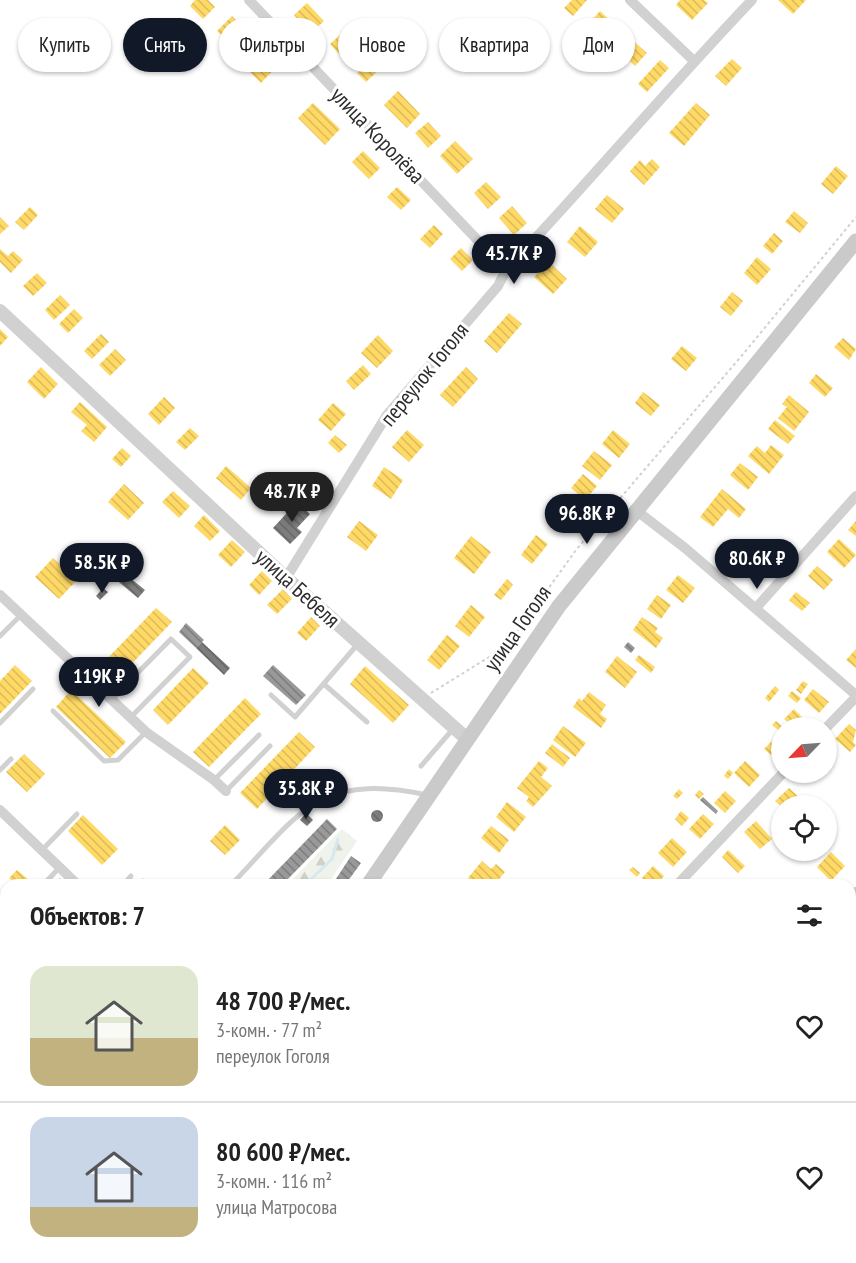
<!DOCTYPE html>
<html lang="ru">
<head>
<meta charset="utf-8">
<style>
  :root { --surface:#fff; --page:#f6f6f6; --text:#222; --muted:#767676; --line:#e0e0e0; --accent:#111827 }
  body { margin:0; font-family:"PT Sans Narrow",sans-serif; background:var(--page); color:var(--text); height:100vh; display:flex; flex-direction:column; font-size:22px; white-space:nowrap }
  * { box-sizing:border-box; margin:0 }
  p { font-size:20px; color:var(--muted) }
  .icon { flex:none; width:33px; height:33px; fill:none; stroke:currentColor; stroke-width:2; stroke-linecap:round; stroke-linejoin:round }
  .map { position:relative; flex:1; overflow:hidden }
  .sheet { position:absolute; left:0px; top:879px; width:856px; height:384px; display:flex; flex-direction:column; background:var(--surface); border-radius:18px 18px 0 0; box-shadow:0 2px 4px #0004 }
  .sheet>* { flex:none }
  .guide { position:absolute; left:18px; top:18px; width:820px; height:54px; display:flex; gap:12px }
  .needle { width:39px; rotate:245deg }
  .fabs { position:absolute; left:771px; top:717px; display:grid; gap:12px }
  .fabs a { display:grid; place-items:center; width:66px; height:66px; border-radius:50%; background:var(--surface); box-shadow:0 2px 4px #0004; font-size:30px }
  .price { position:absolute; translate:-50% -51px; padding:0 14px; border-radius:21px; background:var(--accent); color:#fff; font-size:20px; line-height:39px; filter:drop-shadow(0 2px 3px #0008) }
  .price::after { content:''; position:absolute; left:50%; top:36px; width:18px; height:14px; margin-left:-9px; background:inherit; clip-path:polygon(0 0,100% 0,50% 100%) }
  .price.on { background:#222; color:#fff }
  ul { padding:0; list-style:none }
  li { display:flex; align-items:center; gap:18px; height:150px; padding:0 30px }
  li+li { border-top:2px solid var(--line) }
  li span { display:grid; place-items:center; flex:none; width:168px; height:120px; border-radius:18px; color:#555 }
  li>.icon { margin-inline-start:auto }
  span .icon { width:72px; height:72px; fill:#fffc; stroke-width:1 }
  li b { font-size:26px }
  h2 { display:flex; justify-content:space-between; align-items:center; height:72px; padding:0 30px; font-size:26px }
  .tag { padding:0 21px; border-radius:27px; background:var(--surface); box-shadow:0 2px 4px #0004; font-size:21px; line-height:54px }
  .tag.on { background:var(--accent); color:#fff }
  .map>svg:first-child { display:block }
  .forest { fill:url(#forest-firs) }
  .water { fill:url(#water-ripples) }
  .homes { fill:url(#homes-back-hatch) }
  .industry { fill:url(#industry-back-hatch) }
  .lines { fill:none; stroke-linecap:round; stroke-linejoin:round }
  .stream { stroke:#d7e9ef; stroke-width:3 }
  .building { fill:url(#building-back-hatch) }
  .path { stroke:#d1d1d1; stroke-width:2; stroke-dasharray:3 3; stroke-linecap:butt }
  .service { stroke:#d1d1d1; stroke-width:5 }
  .minor { stroke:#d1d1d1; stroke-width:10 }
  .tertiary { stroke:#d1d1d1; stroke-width:14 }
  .secondary { stroke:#cacaca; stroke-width:15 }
  .labels { text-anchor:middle; stroke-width:6; stroke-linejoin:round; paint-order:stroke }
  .street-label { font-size:22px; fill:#2c2c2c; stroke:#fff }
</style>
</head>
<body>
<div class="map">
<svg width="856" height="1263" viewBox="0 0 856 1263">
  <defs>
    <pattern id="forest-firs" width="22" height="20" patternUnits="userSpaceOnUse" patternTransform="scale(1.5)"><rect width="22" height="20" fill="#f0f3eb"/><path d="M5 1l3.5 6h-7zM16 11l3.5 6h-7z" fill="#ced0ca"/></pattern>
    <pattern id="water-ripples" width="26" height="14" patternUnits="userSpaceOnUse" patternTransform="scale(1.5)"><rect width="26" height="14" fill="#d7e9ef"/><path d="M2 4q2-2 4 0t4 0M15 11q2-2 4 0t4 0" fill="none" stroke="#b9c8cd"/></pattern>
    <pattern id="homes-back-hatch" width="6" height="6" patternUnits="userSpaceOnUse" patternTransform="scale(1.5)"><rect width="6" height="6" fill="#ffd966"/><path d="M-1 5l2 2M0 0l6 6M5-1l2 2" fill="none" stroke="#dbba59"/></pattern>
    <pattern id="industry-back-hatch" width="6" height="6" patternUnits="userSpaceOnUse" patternTransform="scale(1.5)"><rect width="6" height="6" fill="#999"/><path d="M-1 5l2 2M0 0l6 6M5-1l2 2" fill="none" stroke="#7d7d7d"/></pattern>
    <pattern id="building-back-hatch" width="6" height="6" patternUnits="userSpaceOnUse" patternTransform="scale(1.5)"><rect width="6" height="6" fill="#7d7d7d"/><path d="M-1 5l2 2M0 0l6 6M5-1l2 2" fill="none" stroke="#676767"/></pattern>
  </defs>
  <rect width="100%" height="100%" fill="#fff"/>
  <polygon class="forest" points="342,829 357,841 327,885 287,885"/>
  <polygon class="water" points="6,1221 6,1257 20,1257 17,1263 0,1263 0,1223"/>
  <g class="homes">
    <polygon points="195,0 208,0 215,7 203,19 190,6"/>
    <polygon points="572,0 587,0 573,16 564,8"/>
    <polygon points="680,0 704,0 708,3 692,20 676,5"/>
    <polygon points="778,0 806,0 793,14"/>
    <polygon points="307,3 324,21 311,33 294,15"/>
    <polygon points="600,11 612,22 603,32 591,21"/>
    <polygon points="232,16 242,26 227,41 217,31"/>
    <polygon points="340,35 351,47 341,56 330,44"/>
    <polygon points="631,39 647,53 635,66 619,51"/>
    <polygon points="266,53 278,65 261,83 248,70"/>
    <polygon points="374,57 383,66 366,82 357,73"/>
    <polygon points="732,59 742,68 726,86 715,76"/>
    <polygon points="660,60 669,68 647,92 638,84"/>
    <polygon points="398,91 420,114 407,128 384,105"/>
    <polygon points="313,103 340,129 325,145 298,118"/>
    <polygon points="696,103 710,115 684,146 669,133"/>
    <polygon points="428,122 441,136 428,148 415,133"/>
    <polygon points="455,141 473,159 457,174 440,156"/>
    <polygon points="363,151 380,168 369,179 352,162"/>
    <polygon points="652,159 660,167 644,185 630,171 640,160 645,166"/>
    <polygon points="836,166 848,176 833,194 821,184"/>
    <polygon points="486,182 501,197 488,209 474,193"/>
    <polygon points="397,187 411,200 401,210 387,197"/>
    <polygon points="607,195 624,209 612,223 595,209"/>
    <polygon points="512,206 527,223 514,235 499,218"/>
    <polygon points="30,207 38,215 24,230 15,222"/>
    <polygon points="794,211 808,223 800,233 785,222"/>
    <polygon points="0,217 9,226 0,234"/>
    <polygon points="434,225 443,234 430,248 420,239"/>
    <polygon points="580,226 598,242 585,257 567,242"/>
    <polygon points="774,233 783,241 772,254 763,246"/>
    <polygon points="461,248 473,260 462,271 450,259"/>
    <polygon points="0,249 8,256 13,251 23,260 11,273 0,262"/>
    <polygon points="757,257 771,269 757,285 744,273"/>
    <polygon points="549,262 567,279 553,294 534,277"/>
    <polygon points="37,273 47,283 33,296 23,286"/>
    <polygon points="732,292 743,301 731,316 720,307"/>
    <polygon points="60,295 70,305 54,320 45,310"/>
    <polygon points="74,309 83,318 68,333 59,324"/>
    <polygon points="509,313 522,324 497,353 484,341"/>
    <polygon points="0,329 8,337 0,346"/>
    <polygon points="101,334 109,342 92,359 84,351"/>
    <polygon points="378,335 393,351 377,368 361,353"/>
    <polygon points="843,338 856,349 849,360 834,347"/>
    <polygon points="682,346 697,358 686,371 671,359"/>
    <polygon points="115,349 126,360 110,376 99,365"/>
    <polygon points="363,365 371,374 354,390 346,381"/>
    <polygon points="41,367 58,384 44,399 27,382"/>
    <polygon points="466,367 478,379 453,407 440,395"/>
    <polygon points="816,374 833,388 825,397 809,383"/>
    <polygon points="643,392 660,405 651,416 635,403"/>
    <polygon points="789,395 809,412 794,431 778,418 787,407 782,404"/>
    <polygon points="164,397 175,408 159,425 148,414"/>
    <polygon points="80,402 107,427 94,442 81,431 87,425 71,412"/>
    <polygon points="333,403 346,414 331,431 318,420"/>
    <polygon points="775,420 795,436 788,444 768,429"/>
    <polygon points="190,428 199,436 185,450 176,442"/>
    <polygon points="407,430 424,445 409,462 392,447"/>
    <polygon points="613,430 630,444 619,458 602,444"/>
    <polygon points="335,435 347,445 339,453 328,443"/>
    <polygon points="771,445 784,455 769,474 748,456 757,446 765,453"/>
    <polygon points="122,448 131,456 121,467 112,459"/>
    <polygon points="594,451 612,465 600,480 582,466"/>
    <polygon points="740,463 758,477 748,490 730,475"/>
    <polygon points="226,466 251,488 241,500 216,478"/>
    <polygon points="384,467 403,480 391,499 372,486"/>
    <polygon points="583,474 597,486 585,500 571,488"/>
    <polygon points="124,484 144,503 128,520 108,502"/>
    <polygon points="722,489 746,509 739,518 728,509 713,527 700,517"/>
    <polygon points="173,491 190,506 179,518 162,502"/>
    <polygon points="562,509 571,517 559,532 550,524"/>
    <polygon points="204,515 220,531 210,541 194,526"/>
    <polygon points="359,521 378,535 366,551 347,537"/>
    <polygon points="856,521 856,536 848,530"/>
    <polygon points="536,535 548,544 532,564 521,555"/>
    <polygon points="471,536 491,552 474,574 454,558"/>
    <polygon points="839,539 856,555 844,568 827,552"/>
    <polygon points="232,540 245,552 231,567 218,555"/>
    <polygon points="53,558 77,580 59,599 35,577"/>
    <polygon points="817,566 833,580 824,590 808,576"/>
    <polygon points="262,571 272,581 259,595 249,585"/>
    <polygon points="678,575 695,588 683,603 666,590"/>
    <polygon points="507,579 513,585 501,600 494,595"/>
    <polygon points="283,589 292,599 277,614 267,605"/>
    <polygon points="796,592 810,603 802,611 789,600"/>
    <polygon points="657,595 671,605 661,619 647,609"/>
    <polygon points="471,605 485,617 469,637 455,626"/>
    <polygon points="156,608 172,622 118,678 103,663"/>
    <polygon points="311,617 320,626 306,641 297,633"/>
    <polygon points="642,617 658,628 655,632 663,638 656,648 633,630"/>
    <polygon points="447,635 460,646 439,670 427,660"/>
    <polygon points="856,649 856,668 846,660"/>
    <polygon points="639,655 655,667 651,673 635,660"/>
    <polygon points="617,656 637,672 625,688 605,672"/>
    <polygon points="15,665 32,681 0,714 0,681"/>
    <polygon points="365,666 409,705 393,723 350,684"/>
    <polygon points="193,668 209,683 168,725 153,710"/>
    <polygon points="803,681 808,684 801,694 796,690"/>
    <polygon points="775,686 779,690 769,702 765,698"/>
    <polygon points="813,689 829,702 819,713 804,700"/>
    <polygon points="71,690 126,742 110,758 56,707"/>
    <polygon points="792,691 801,698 797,703 788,696"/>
    <polygon points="589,692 606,705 600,714 607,719 601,728 573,707 579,698 582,701"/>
    <polygon points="245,698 261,714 209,767 193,752"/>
    <polygon points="794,709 809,724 806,728 785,725 788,722 784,719"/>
    <polygon points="776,721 784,728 782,728 782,733 772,725"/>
    <polygon points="849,724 856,730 853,742 856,745 850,752 835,739"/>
    <polygon points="563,726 586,743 575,757 553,740"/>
    <polygon points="299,732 315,747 257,809 240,793"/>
    <polygon points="775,738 782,744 779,756 774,752 771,755 764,749"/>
    <polygon points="552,744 570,758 563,767 545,753"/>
    <polygon points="24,754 45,774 27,792 6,772"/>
    <polygon points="539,761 548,768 541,777 552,786 533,807 526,801 529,797 517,788"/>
    <polygon points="745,761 760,775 749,787 734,773"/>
    <polygon points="729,769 733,773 728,779 724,776"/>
    <polygon points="789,788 802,800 797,806 782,807 775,801"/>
    <polygon points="679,789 683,793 677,799 673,796"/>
    <polygon points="699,790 704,794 699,799 695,795"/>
    <polygon points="725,791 736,801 725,813 714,803"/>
    <polygon points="507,802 526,817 514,832 496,817"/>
    <polygon points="681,811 689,818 682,826 675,819"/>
    <polygon points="703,814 714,824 700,839 689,829"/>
    <polygon points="83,815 118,849 102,865 68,831"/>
    <polygon points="756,821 772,839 760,849 744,832"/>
    <polygon points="225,825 240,840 225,855 210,841"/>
    <polygon points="491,826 509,840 499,853 481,838"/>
    <polygon points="672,838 687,852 673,867 658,853"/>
    <polygon points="728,850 745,866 738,873 722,857"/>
    <polygon points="831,852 845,866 831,881 817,867"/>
    <polygon points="482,861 491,869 496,864 505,872 494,885 477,885 468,878"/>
    <polygon points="653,866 664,876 656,885 649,885 642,878"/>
    <polygon points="633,867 640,873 637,877 629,870"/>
    <polygon points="17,870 29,880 24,885 17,885 9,878"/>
    <polygon points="60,878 67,885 54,885"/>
    <polygon points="143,878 151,885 136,885"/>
    <polygon points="850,1088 856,1094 854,1103 850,1099"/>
    <polygon points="850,1165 856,1172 854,1178 850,1174"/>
    <polygon points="159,1257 182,1257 185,1263 162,1263"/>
    <polygon points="419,1257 443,1257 446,1260 443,1263 419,1263 416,1260"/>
    <polygon points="447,1257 462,1257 465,1259 461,1263 452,1263"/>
    <polygon points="736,1257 756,1257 758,1259 753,1263 739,1263"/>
  </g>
  <g class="industry">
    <polygon points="186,623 204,640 196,648 179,632"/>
    <polygon points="628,642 635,648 631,653 624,647"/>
    <polygon points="273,665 306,695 296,705 263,676"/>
    <polygon points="703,797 718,811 716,814 700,800"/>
    <polygon points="327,819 337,829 282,885 263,885"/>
    <polygon points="351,856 361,863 345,885 332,885"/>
  </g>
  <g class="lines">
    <polyline class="stream" points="305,885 332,859 338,839"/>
  </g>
  <g class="building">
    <polygon points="297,502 310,514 297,528 302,532 290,544 273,528"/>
    <polygon points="114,565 145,590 138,598 108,573"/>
    <polygon points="103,588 108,592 100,600 96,596"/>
    <polygon points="202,642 230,668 224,675 196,648"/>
    <circle cx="377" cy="816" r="6"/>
    <polygon points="306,813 313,820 307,826 300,820"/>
    <polygon points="197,1257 211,1257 213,1260 201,1263"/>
  </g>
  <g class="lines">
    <g class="path">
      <polyline points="431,693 507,646 576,550 744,353 856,217"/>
      <polyline points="0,1060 6,1066"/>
      <polyline points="0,1149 6,1166"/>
    </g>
    <g class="service">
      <polyline points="0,636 21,615"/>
      <polyline points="325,685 367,722"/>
      <polyline points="271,695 295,717 357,645"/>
      <polyline points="111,700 171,639 190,657 130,718"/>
      <polyline points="53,711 104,761 118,760 146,732"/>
      <polyline points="0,723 33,689"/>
      <polyline points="421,766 453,729"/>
      <polyline points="0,770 11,759"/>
      <polyline points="214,780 259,735"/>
      <polyline points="226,791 270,746"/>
      <polyline points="42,850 77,814"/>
      <polyline points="43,885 60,867"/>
      <polyline points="123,885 131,876"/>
      <path d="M 231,885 C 300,813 318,772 427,795"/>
      <polyline points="0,1043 6,1037"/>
      <polyline points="0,1085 6,1087"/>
      <polyline points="118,1257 120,1263"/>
      <polyline points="229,1257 236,1263"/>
      <polyline points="824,1257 831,1263"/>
      <polyline points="49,1263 54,1257"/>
      <polyline points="240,1263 244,1257"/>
    </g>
    <g class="minor">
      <polyline points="249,0 506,270"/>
      <polyline points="630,0 694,61"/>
      <polyline points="637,511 685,548 856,695"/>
      <path d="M 286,578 L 387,415 L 498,286 L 506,270 C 590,181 668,88 752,0"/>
      <polyline points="0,595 146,732 214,780 226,791"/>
      <polyline points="756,608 856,496"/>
      <polyline points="826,728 856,697"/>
      <polyline points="0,810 78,885"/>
      <polyline points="677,885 784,772"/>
      <polyline points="850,898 856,892"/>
      <polyline points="850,1123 856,1118"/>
      <polyline points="273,1257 281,1263"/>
      <polyline points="316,1263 321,1257"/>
      <polyline points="482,1263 488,1257"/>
      <polyline points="699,1263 705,1257"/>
    </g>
    <polyline class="tertiary" points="0,311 286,578 467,739"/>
    <g class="secondary">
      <polyline points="368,885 559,606 856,241"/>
      <polyline points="0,1185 6,1187"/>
    </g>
  </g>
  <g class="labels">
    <g class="street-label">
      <text transform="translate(378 135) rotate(46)" y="8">улица Королёва</text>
      <text transform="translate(424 374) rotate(-51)" y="8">переулок Гоголя</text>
      <text transform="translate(298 588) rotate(42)" y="8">улица Бебеля</text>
      <text transform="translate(517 628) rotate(-55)" y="8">улица Гоголя</text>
    </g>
  </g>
</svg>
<div class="fabs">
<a><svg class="needle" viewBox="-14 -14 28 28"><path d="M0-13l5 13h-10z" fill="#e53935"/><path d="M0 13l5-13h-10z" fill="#767676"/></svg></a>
<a><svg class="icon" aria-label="locate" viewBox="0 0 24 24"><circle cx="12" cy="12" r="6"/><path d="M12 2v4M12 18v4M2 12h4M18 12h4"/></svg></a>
</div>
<b class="price" style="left:514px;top:285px">45.7K ₽</b>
<b class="price on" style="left:292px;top:523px">48.7K ₽</b>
<b class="price" style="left:587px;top:545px">96.8K ₽</b>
<b class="price" style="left:757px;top:590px">80.6K ₽</b>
<b class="price" style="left:102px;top:594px">58.5K ₽</b>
<b class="price" style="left:99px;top:708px">119K ₽</b>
<b class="price" style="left:306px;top:820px">35.8K ₽</b>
<div class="guide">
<a class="tag">Купить</a>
<a class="tag on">Снять</a>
<a class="tag">Фильтры</a>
<a class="tag">Новое</a>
<a class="tag">Квартира</a>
<a class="tag">Дом</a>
</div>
<section class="sheet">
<h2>Объектов: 7<svg class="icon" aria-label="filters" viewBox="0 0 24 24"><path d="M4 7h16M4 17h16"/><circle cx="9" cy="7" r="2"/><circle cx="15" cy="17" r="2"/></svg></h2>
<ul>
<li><span style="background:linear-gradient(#dfe7d0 60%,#c2b280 0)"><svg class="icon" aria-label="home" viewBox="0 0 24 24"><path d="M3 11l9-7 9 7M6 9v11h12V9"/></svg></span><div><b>48 700 ₽/мес.</b><p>3-комн. · 77 m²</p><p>переулок Гоголя</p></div><svg class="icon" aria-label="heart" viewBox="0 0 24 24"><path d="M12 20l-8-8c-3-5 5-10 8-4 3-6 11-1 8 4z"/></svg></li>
<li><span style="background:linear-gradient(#c9d6e8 75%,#c2b280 0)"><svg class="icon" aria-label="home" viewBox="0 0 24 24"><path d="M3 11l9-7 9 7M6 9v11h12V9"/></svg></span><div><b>80 600 ₽/мес.</b><p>3-комн. · 116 m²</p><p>улица Матросова</p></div><svg class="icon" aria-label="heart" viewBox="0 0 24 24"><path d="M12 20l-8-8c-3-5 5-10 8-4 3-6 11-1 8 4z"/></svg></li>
</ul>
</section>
</div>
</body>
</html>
